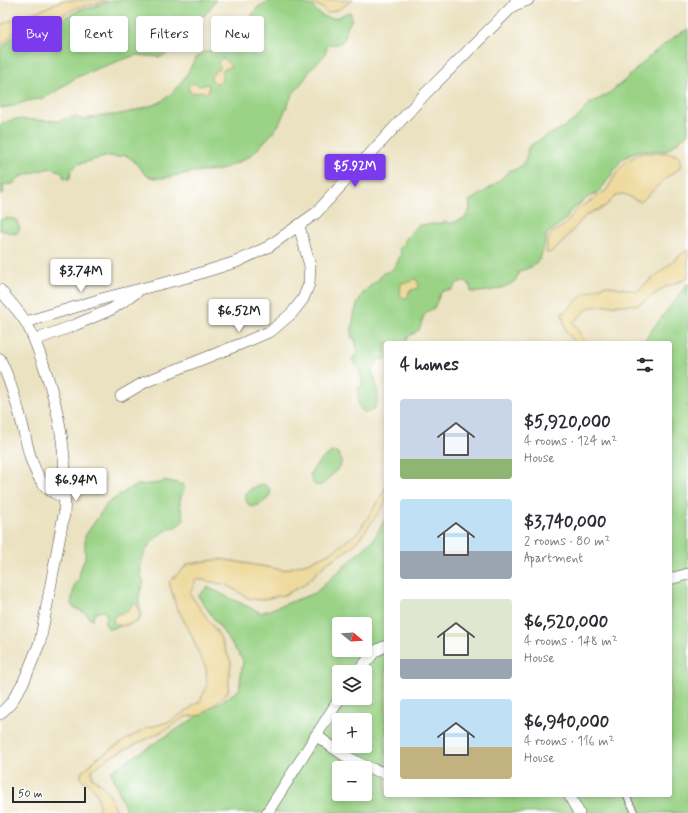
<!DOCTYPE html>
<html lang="en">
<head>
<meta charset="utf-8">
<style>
  :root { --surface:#fff; --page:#f2f2f3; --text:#2b2b33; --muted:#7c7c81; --accent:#7c3aed }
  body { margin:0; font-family:Mynerve,sans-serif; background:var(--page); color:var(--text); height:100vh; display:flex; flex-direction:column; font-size:15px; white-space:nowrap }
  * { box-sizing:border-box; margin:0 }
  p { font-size:13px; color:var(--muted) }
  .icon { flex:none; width:22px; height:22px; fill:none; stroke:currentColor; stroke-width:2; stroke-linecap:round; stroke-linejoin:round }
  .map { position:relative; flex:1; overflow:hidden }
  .sheet { position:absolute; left:384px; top:341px; width:288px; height:456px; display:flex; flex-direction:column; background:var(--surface); border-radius:4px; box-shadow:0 2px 6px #0003 }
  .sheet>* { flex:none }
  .guide { position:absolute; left:12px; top:16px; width:312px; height:36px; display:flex; gap:8px }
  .needle { width:26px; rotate:108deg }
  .fabs { position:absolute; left:332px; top:617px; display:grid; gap:8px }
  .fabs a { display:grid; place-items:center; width:40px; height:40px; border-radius:4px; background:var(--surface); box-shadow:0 2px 6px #0003; font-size:20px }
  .scale { position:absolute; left:12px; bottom:10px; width:74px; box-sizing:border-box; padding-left:4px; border:2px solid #2b2b2b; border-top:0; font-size:11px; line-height:14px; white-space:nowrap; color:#2b2b2b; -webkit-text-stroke:3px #fff; paint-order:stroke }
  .price { position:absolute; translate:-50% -34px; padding:0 9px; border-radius:4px; background:#fff; color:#222; font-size:13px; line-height:26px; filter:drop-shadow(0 1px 2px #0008) }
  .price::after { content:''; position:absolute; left:50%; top:24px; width:12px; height:9px; margin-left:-6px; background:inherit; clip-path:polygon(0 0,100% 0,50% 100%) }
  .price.active { background:var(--accent); color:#fff }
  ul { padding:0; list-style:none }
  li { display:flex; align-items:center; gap:12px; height:100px; padding:0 16px }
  li span { display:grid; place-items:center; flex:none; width:112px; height:80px; border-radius:4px; color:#555 }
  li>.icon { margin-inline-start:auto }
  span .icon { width:48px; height:48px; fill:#fffc; stroke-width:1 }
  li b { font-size:17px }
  h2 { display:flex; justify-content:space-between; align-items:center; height:48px; padding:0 16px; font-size:17px }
  .chip { padding:0 14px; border-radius:4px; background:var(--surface); box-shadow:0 2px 6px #0003; font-size:14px; line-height:36px }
  .chip.active { background:var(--accent); color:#fff }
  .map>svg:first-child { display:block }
  .green { fill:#9ad386; stroke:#627f58; fill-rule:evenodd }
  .sand { fill:#eeda9e; stroke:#8c8264 }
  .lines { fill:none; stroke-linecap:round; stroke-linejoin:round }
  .service-casing { stroke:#484642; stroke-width:7 }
  .minor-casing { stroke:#484642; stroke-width:12 }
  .service { stroke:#fff; stroke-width:5.5 }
  .minor { stroke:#fff; stroke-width:11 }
</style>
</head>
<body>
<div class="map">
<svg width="688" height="813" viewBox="0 0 688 813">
  <rect width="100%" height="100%" fill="#fff"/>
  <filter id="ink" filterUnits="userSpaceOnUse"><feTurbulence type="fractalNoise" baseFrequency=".025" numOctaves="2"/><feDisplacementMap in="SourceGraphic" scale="8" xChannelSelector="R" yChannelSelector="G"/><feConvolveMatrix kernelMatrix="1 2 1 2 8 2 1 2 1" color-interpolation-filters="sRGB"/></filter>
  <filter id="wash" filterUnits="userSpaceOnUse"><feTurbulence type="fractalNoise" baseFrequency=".012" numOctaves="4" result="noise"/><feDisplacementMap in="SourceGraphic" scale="16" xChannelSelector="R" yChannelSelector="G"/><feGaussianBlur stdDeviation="0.9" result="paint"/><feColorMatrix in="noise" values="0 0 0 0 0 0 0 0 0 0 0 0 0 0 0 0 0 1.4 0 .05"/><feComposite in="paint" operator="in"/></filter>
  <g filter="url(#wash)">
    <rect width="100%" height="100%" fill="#ebe2c1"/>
    <g class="green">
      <polygon points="112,0 216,0 205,15 194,22 185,34 185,39 181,44 161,57 136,55 99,68 75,78 52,94 40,99 27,101 14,106 0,108 0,50 17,33 46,26 55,23 81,9 91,8"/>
      <path d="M 272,0 L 296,2 L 313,6 C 317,14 326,19 335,18 C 340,17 344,13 350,12 C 354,19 350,23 346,29 L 346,34 L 344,40 L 338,44 L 331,44 L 327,48 L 324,56 L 310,70 L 306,77 L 292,95 L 279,124 L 275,130 L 253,154 L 245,159 L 220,170 L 193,172 L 164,178 L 155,178 L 147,176 L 132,159 L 125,155 L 118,157 L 109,156 L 78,164 L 71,171 L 70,178 L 68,179 L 64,178 L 62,172 L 51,168 L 35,172 L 20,177 L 13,184 L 3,185 L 4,193 L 0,194 L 0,125 L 1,124 L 15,119 L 57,121 L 72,117 L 77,117 L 83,120 L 102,115 L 115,115 L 130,112 L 159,103 L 170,95 L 180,84 L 187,74 L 194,61 L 199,55 L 205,52 L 218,49 L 231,41 L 240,31 L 258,7 Z"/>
      <path d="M 688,29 L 688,134 L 666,151 L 638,151 L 622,159 L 600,191 L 587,198 L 570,211 L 566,219 L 547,234 L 543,251 L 539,260 L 531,267 L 519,272 C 518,274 517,278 515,281 C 507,289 482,293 471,292 L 470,285 C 463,279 456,281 452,290 L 446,290 L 441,292 L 434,308 C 421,314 424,318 419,330 L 408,337 L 406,343 L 386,343 L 386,359 L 378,360 L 372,371 C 377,384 385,410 365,413 C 355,406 359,399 358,389 L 362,385 C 363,375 357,367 352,359 L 358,352 L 355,339 L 351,337 C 353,321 354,304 365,291 C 371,284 379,281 383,273 C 394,272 397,263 401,254 L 399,248 L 413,230 L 419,225 L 435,224 L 445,222 L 452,223 L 465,218 L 470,209 L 469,201 C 485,192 498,183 510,170 C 520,171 529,158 527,149 L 532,144 L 569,124 L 578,117 L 589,104 L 608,94 L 624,81 L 652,54 L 677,35 Z"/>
      <polygon points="7,218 14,219 17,221 20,229 16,234 0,230 0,220"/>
      <path d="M 688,283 L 688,813 L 127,813 L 111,771 L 239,690 L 243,660 L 198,596 L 207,587 L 261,613 L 315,593 L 373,540 L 386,518 L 386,795 L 670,795 L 670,343 L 642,343 ZM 339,624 L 365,624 L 365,650 L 339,650 ZM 339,672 L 365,672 L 365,698 L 339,698 ZM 339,720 L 365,720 L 365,746 L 339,746 ZM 339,768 L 365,768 L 365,794 L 339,794 Z"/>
      <path d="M 332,452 L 337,452 C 347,464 337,469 330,477 C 325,482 324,485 317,486 L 313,483 L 310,474 C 314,466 325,456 332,452 Z"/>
      <path d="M 165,480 L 184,485 C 185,491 181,494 180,500 C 179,507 183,513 184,519 C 180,527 172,527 166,531 C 148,540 134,564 144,583 C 142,587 139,593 139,598 C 138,607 145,615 137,622 L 109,629 L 106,626 L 104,621 L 107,617 L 105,612 L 102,611 L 95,613 L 92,620 L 89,618 L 87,614 L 73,607 L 71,604 L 75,583 L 79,580 L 80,571 L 85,558 L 85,536 L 107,504 L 127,490 L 138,485 L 161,483 Z"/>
      <path d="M 263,484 C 281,492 262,506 251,507 C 246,502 245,500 246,493 L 252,488 Z"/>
    </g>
    <g class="sand">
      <polygon points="62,0 107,0 97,4 78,7 47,23 21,28 13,33 0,47 0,25 46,8"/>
      <polygon points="306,0 353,0 339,9 327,13 321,7"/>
      <polygon points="170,23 175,25 176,36 167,36 167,43 164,46 158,43 152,45 150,43 153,37 161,33 167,25"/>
      <polygon points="223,58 231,66 222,71 222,80 221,82 215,83 211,79 211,77 216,70 220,69 220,67 218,63 219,61"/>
      <polygon points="192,83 200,86 208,84 209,87 208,92 206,93 201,91 193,93 190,92 188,87"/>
      <path d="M 642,153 L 670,153 L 679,156 L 681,163 L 679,169 L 667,177 L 641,202 C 635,201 627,194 622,194 C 614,195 610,203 604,207 C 599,210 593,211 588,214 C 576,223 558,254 546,253 L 548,240 L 552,233 L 566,224 L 576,210 L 606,191 L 616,174 L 626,161 Z"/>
      <polygon points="688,249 688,278 664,288 638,305 617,305 590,307 573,322 586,343 575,343 566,332 562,314 583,295 605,285 637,291"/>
      <polygon points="414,279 416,279 419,285 418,288 409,291 408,297 404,298 400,295 401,283 410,282"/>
      <path d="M 386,486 L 386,502 L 367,529 L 352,547 L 327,563 L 304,585 L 284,595 L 260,600 L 248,598 L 227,585 L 196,579 L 190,594 L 219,635 L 231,662 L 228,692 L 202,715 L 185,717 L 165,730 L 110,757 L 92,770 L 92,778 C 108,788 111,796 116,813 L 100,813 C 97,794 99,789 81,779 L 81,773 L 97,758 L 129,738 L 147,728 L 171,721 L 200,701 L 207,686 L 206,668 L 198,652 L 191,634 L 176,606 L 169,582 L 188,564 L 221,559 L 284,570 L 310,562 L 335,550 L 359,531 L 381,497 Z"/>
      <polygon points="133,603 138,606 140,616 139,619 135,622 121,626 114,623 113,619 116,615 129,611"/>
    </g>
  </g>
  <g filter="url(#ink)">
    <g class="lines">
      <g class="service-casing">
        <polyline id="service" points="626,795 635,813"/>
      </g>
      <g class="minor-casing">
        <g id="minor">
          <polyline points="514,5 528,0"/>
          <path d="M 0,290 C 9,301 20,312 27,324 C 34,337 39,352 44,366 C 61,416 68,461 64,514 L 40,642 L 24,681 L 11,703 L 0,714"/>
          <polyline points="26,322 105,298 188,277 236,262 268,247 316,213 425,94 514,5 516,0"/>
          <polyline points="35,340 75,325 112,309 137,292"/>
          <path d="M 0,359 C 8,376 14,394 19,412 C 26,435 29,469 46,487 C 51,492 58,495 65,497"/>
          <polyline points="121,396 145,382 243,343 271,331 292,313 303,299 309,284 310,266 299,226"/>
          <polyline points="670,579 688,574"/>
          <polyline points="358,672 375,651 386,646"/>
          <path d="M 316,735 C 338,752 359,767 386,773"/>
          <polyline points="569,795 579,813"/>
          <polyline points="267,813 340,698"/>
        </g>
      </g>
      <use href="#service" class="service"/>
      <use href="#minor" class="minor"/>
    </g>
  </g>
</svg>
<div class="fabs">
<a><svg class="needle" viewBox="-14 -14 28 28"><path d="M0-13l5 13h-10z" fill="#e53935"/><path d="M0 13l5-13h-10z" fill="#7c7c81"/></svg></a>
<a><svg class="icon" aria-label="layers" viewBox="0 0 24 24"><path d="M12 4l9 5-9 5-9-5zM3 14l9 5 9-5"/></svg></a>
<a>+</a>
<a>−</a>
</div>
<div class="scale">50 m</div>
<b class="price active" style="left:355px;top:188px">$5.92M</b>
<b class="price" style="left:81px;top:293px">$3.74M</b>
<b class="price" style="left:239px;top:333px">$6.52M</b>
<b class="price" style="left:76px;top:502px">$6.94M</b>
<div class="guide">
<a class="chip active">Buy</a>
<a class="chip">Rent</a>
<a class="chip">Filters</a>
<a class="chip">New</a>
</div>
<section class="sheet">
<h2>4 homes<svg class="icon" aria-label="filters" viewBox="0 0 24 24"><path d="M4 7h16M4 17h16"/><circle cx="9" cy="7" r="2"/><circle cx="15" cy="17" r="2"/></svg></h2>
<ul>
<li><span style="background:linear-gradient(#c9d6e8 75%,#8fb573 0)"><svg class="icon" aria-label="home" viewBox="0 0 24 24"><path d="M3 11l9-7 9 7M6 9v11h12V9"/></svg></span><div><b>$5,920,000</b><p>4 rooms · 124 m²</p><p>House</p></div></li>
<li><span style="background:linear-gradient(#bfe0f5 65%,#9aa5b1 0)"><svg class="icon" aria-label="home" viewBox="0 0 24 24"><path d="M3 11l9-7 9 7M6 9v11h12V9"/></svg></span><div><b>$3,740,000</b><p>2 rooms · 80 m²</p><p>Apartment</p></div></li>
<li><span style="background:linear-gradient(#dfe7d0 75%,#9aa5b1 0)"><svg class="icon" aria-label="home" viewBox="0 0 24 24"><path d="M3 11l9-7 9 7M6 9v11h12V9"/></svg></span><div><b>$6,520,000</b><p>4 rooms · 148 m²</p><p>House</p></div></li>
<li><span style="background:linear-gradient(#bfe0f5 60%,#c2b280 0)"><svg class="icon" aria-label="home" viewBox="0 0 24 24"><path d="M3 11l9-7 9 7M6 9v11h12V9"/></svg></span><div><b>$6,940,000</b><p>4 rooms · 116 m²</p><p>House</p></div></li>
</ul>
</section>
</div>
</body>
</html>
